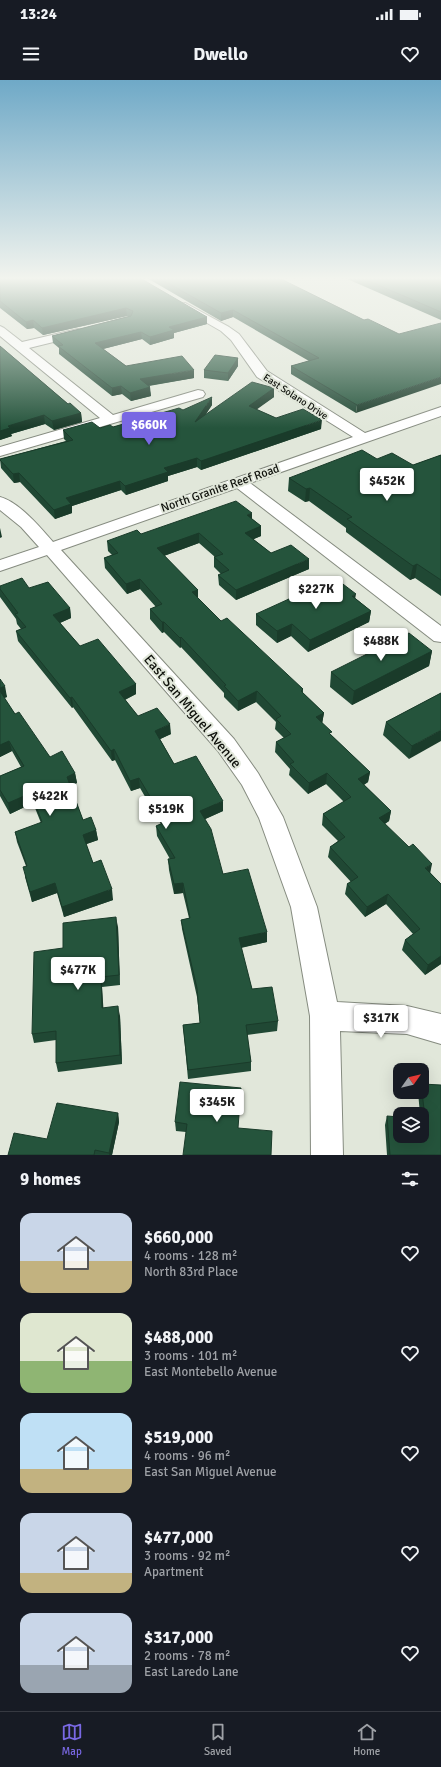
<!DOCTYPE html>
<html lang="en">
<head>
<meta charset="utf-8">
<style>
  :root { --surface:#171b24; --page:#20242c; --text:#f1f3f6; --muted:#9ea1a6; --line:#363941; --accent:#7968e3 }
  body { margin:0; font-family:Signika,sans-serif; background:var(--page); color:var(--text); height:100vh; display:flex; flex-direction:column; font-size:15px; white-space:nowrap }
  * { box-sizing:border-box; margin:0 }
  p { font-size:13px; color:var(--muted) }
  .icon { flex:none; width:22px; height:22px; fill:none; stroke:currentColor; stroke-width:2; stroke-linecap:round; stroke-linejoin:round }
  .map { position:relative; height:1075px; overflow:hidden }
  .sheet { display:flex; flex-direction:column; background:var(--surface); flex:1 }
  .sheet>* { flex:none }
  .needle { width:26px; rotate:56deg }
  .fabs { position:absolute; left:393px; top:983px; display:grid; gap:8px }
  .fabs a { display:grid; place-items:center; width:36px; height:36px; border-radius:8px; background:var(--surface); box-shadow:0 4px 16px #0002; font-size:20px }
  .price { position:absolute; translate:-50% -34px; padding:0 9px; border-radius:4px; background:#fff; color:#222; font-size:13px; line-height:26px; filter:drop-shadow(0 1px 2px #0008) }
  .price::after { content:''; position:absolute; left:50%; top:24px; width:12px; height:9px; margin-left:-6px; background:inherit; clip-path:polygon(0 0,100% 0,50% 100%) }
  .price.on { background:var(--accent); color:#fff }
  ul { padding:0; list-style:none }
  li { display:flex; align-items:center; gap:12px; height:100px; padding:0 20px }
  li span { display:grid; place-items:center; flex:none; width:112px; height:80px; border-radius:12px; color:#555 }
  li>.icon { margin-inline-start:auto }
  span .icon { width:48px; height:48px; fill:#fffc; stroke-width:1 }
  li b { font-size:17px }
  h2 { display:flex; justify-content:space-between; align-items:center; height:48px; padding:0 20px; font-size:17px }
  .status { display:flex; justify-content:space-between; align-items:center; height:28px; padding:0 20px; background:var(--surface); direction:ltr }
  .status svg { height:11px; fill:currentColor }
  header { display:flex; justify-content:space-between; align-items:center; height:52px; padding:0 20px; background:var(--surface); font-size:18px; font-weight:700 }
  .menu { display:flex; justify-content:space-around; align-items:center; height:56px; border-top:1px solid var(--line); background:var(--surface); font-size:11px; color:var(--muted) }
  .menu a { display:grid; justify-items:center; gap:2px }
  .menu .on { color:var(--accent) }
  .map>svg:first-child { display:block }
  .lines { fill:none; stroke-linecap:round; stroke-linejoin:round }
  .minor-casing { stroke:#868c80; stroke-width:2 }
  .minor { fill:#fff; fill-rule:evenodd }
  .wall { fill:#204834 }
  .shaded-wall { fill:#1a3b2a }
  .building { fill:#25543c; stroke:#1a3b2a }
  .labels { text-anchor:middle; stroke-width:4; stroke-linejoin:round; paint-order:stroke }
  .far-street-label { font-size:10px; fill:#0d0f0a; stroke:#e1e7da }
  .street-label { font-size:12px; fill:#0d0f0a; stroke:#e1e7da }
  .near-street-label { font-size:14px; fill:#0d0f0a; stroke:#e1e7da }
</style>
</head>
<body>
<div class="status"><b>13:24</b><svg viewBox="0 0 49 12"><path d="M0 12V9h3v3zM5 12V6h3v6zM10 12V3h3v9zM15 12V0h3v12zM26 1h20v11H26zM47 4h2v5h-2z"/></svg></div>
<header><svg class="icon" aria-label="menu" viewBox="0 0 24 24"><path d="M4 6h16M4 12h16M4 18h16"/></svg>Dwello<svg class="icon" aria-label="heart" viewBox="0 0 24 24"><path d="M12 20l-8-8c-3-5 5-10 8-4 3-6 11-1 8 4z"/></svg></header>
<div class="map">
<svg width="441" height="1075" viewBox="0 0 441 1075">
  <rect width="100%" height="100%" fill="#e1e7da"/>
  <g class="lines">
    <g class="minor-casing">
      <g id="minor">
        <path d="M 185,223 L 229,247 L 239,254 L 267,291 L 365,353 L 441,327 L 441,336 L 250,403 L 441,546 L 441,562 L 434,561 L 237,408 L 61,470 L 234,659 L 258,693 L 283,737 L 317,827 L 337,922 L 407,926 L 441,934 L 441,964 L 407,954 L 340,951 L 343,1075 L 311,1075 L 310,936 L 291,827 L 259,738 L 242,705 L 218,671 L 47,475 L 0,491 L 0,480 L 39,467 L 21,447 L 0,430 L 0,417 C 19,422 40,447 53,462 L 353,357 L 257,297 L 231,260 L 221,251 L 181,228 L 179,226 L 181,224 Z"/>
        <polygon points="0,246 4,248 22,262 78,249 82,251 84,253 82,255 29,268 113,335 198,310 203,311 205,314 203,317 0,376 0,367 100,338 0,256"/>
      </g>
    </g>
    <use href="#minor" class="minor"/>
  </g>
  <g class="wall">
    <polygon points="0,198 207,237 207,244 174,253 174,258 150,265 142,259 103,269 126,286 194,298 149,306 151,316 131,321 122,314 112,316 59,274 59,268 53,263 52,256 129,236 127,236 43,255 34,248 27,249 0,228"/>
    <polygon points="147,198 279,198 364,240 368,239 356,333 291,294 291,286 309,281 233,237 221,241"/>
    <polygon points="345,198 441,198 441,240"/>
    <polygon points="0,266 68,324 81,333 82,342 54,350 45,344 11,354 12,356 0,360"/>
    <polygon points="238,278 238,286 228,301 204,298 204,290"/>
    <polygon points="274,308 274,317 256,329 276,338 321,349 201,390 197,387 168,396 168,401 126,415 121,410 72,426 72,433 55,439 20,402 14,403 1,388 0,379 66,361 64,359 63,350 113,347 183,330 212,325 206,334"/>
    <polygon points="441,375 441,516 415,498 410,500 346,452 346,448 309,421 305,422 288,411 289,398 377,379 413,385"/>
    <polygon points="252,439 261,446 261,456 253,459 271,473 309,489 236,520 219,505 218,495 221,494 214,487 214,477 215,477 199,463 164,476 198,510 198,518 221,541 303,609 303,613 324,633 322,643 331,655 370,692 368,702 364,705 391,731 389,741 385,744 441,804 441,884 425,895 402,870 405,860 413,854 386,824 365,837 345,814 347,804 351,802 328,777 330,767 338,761 322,745 323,734 344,722 326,704 308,714 289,695 290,689 275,672 276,662 284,658 275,649 276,642 256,622 238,631 224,617 224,613 181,567 180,568 164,552 162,553 150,539 150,529 156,527 140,509 127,514 105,488 104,478 112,475 108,471 107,461 141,454"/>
    <polygon points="0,506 29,508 70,528 71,538 60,543 80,566 136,604 136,614 125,620 138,636 171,654 160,659 174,684 223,731 205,739 223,794 267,862 241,868 252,909 278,941 277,951 247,955 251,982 251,991 188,999 183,945 200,943 197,917 182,849 181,840 189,838 183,813 174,814 169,790 168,779 170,779 157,756 156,746 161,744 140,708 131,711 115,680 112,681 73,627 72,628 18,561 16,551 21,549 17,544 16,539 0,517"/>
    <polygon points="355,518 371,531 369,542 308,572 291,556 277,563 256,545 256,534"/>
    <polygon points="432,571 429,586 352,625 330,607 331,592"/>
    <polygon points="0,599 7,617 4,618 15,634 50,677 75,693 77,703 70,706 83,740 96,750 98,760 86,764 93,783 113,820 64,837 57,813 32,822 25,797 26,786 17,762 15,752 41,743 33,723 10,734 0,716 0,696 21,687 12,671 0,677"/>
    <polygon points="441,613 409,679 383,655 386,642"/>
    <polygon points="118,847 120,905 102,907 103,928 120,936 122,984 58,992 56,983 56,960 34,963 32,954 63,868"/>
    <polygon points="241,1008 186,1052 176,1051 175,1042"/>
    <polygon points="418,1012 422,1012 441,1075 387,1075 385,1045 387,1036 422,1056 422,1034 420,1034"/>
    <polygon points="118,1033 119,1042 112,1075 8,1075 47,1059"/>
  </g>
  <g class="shaded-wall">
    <polygon points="126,228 127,236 43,255 42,248"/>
    <polygon points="233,230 233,237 221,241 221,233"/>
    <polygon points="207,237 207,244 174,253 174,258 150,265 150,257 169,247"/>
    <polygon points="33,240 34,248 27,249 26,242"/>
    <polygon points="141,252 142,259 95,271 95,263"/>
    <polygon points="238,278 238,286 228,301 228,293"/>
    <polygon points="194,290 194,298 140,307 140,299"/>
    <polygon points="441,297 441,304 356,333 357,325"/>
    <polygon points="121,306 122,314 112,316 112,308"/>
    <polygon points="150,307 151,316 131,321 130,313"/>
    <polygon points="274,308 274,317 249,335 249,326"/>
    <polygon points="212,317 212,325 195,350 195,342"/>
    <polygon points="81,333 82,342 54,350 52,341"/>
    <polygon points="44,335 45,344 11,354 12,356 0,360 0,351 8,346"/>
    <polygon points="322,340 321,349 201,390 201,381"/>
    <polygon points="197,378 197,387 168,396 168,401 126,415 125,406 164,388"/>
    <polygon points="19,393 20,402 14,403 13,394"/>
    <polygon points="120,401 121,410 72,426 72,433 55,439 54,430 66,418"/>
    <polygon points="310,408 309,421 305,422 306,409"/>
    <polygon points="252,433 252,443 247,435"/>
    <polygon points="261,446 261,456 245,463 245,453"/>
    <polygon points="0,448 2,457 0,458"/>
    <polygon points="199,453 199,463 158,478 157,468"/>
    <polygon points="309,479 309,489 236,520 236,510"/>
    <polygon points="417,484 415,498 410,500 413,486"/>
    <polygon points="140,499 140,509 127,514 126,504"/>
    <polygon points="198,510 198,520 192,512"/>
    <polygon points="356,514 354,525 352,516"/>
    <polygon points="70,528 71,538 55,545 53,535"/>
    <polygon points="371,531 369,542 308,572 310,560"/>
    <polygon points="162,542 164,542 164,552 162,553"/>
    <polygon points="292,544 291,556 277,563 277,551"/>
    <polygon points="181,557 181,567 180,568 180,558"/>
    <polygon points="432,571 429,586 352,625 354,611"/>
    <polygon points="136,604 136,614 120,622 119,612"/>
    <polygon points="5,606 7,617 1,619 0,614 0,608"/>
    <polygon points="257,611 256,622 238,631 238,621"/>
    <polygon points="72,617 73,627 72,628 70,618"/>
    <polygon points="324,633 322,644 316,637"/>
    <polygon points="170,644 171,654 156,661 155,651"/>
    <polygon points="441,650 441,661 409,679 412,666"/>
    <polygon points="9,661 12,671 0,677 0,665"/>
    <polygon points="114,669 115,680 112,681 111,671"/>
    <polygon points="370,692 368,702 356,709 358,699"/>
    <polygon points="75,693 77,703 68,707 67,697"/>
    <polygon points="327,693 326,704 308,714 309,703"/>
    <polygon points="139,698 140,708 131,711 130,701"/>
    <polygon points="31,713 33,723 10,734 8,723"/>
    <polygon points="223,721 223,731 201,741 200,731"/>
    <polygon points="391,731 389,741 377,748 379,738"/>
    <polygon points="96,750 98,760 84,765 83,755"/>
    <polygon points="432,784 430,794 425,788"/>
    <polygon points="55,803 57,813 32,822 30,812"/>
    <polygon points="183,803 183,813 174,814 174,804"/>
    <polygon points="112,809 113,820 64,837 62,827"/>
    <polygon points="388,814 386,824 365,837 367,827"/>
    <polygon points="116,837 118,847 120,905 119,895"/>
    <polygon points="267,852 267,862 239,868 239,858"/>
    <polygon points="441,876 441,884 425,895 428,885"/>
    <polygon points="101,897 102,907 104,938 102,928"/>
    <polygon points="118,926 120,936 122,984 120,975"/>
    <polygon points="118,1033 119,1042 112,1075 109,1075 109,1073"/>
  </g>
  <g class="building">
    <polygon points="0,198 140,198 207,237 169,247 174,250 150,257 141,252 95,263 126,286 182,276 194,290 140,299 150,307 130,313 121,306 112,308 58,266 63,265 52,256 131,236 133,231 126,228 42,248 33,240 26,242 0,221"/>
    <polygon points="159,198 279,198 364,240 368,239 399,254 441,243 441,297 357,325 291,286 319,278 233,230 221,233"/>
    <polygon points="362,198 441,198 441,232"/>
    <polygon points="0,266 68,324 70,323 81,333 52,341 44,335 8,346 10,348 0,351"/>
    <polygon points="215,275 238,278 228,293 204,290"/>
    <polygon points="252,302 274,308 249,326 276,338 303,329 322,340 201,381 197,378 164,388 168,392 125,406 120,401 66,418 71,424 54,430 19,393 13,394 0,380 0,379 73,360 63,350 92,342 100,348 110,345 113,347 179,328 183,330 212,317 195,342"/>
    <polygon points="362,370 377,379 392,373 413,385 441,375 441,500 417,484 413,486 347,439 352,437 310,408 306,409 289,398"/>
    <polygon points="236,421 252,433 247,435 261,446 245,453 271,473 291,465 309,479 236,510 218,495 229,490 214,477 223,474 199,453 157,468 198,510 192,512 221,541 227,538 303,609 301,611 324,633 316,637 332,652 329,653 370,692 358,699 391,731 379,738 409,767 413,764 432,784 425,788 441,804 441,876 428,885 405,860 420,849 388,814 367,827 347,804 358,797 330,767 345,757 323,734 351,717 327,693 309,703 290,684 294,682 276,662 291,654 276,639 281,636 257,611 238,621 224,606 226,605 181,557 180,558 164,542 162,542 150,529 162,524 140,499 126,504 104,478 118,473 107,461 137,450 141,454"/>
    <polygon points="22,498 29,508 48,502 70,528 53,535 80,566 98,559 136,604 119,612 138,636 157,628 170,644 155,651 174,684 196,676 223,721 200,731 211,749 223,794 248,789 267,852 239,858 252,909 272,907 278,941 246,945 251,982 188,990 183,945 200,943 197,908 181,840 190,838 183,803 174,804 168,779 175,778 156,746 165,742 139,698 130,701 114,669 111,671 72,617 70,618 16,551 26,547 15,534 18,533 0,509 0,506"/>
    <polygon points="335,498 356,514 352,516 371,531 310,560 292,544 277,551 256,534"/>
    <polygon points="409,553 432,571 354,611 331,592"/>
    <polygon points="0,599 5,606 0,608"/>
    <polygon points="0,611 15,634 19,632 50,677 62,671 75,693 67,697 83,740 91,737 96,750 83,755 93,783 101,780 112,809 62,827 55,803 30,812 23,787 27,786 15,752 42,742 31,713 8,723 0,710 0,696 24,686 9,661 0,665"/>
    <polygon points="441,613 441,650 412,666 386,642"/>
    <polygon points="116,837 119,895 101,897 102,928 118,926 120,975 56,983 56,951 32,954 34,872 63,868 63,843"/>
    <polygon points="180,1002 241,1008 238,1048 272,1051 271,1075 183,1075 187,1044 175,1042"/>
    <polygon points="422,1004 441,1005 441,1075 390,1075 387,1036 400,1037 400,1056 422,1056 422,1038 425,1038 422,1012"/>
    <polygon points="57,1023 118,1033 109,1073 95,1070 94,1075 8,1075 14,1053 47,1059"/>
  </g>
  <linearGradient id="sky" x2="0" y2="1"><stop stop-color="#6fa9c7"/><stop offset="0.57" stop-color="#f2f4ee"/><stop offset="1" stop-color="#f2f4ee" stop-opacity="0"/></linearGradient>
  <rect width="441" height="348" fill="url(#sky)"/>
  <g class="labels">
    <g class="far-street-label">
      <text transform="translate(296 316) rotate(33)" y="4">East Solano Drive</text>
    </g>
    <g class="street-label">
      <text transform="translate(220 408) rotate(-19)" y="4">North Granite Reef Road</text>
    </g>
    <g class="near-street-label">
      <text transform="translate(193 631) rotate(50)" y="5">East San Miguel Avenue</text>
    </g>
  </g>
</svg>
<div class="fabs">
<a><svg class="needle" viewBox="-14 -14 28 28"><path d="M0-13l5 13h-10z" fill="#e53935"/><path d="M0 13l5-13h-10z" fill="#9ea1a6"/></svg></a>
<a><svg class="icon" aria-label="layers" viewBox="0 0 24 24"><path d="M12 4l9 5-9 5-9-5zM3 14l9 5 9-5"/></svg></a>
</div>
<b class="price on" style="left:149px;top:366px">$660K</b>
<b class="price" style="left:387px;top:422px">$452K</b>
<b class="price" style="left:316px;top:530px">$227K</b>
<b class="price" style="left:381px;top:582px">$488K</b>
<b class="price" style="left:50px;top:737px">$422K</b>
<b class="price" style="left:166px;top:750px">$519K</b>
<b class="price" style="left:78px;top:911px">$477K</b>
<b class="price" style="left:381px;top:959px">$317K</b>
<b class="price" style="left:217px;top:1043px">$345K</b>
</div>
<section class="sheet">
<h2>9 homes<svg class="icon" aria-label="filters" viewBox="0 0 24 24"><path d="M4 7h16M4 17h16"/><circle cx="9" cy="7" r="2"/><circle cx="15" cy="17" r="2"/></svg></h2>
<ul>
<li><span style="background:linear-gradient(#c9d6e8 60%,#c2b280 0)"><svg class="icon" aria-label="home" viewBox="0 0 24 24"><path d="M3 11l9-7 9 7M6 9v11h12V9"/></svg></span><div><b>$660,000</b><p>4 rooms · 128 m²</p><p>North 83rd Place</p></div><svg class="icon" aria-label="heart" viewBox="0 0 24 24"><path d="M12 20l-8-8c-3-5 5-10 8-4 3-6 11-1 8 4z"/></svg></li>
<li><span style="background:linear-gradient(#dfe7d0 60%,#8fb573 0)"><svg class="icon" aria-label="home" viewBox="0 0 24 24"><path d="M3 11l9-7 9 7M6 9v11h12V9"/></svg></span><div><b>$488,000</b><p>3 rooms · 101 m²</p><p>East Montebello Avenue</p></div><svg class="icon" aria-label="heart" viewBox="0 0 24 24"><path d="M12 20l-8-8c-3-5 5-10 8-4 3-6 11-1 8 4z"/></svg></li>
<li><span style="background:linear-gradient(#bfe0f5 70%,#c2b280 0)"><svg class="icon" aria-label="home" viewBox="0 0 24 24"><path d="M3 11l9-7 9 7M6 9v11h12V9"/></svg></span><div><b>$519,000</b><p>4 rooms · 96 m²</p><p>East San Miguel Avenue</p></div><svg class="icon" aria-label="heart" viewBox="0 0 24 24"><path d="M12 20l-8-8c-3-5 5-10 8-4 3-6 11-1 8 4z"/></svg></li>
<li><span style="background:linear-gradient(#c9d6e8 75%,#c2b280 0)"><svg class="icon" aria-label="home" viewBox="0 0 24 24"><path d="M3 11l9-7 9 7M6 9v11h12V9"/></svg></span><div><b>$477,000</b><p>3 rooms · 92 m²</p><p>Apartment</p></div><svg class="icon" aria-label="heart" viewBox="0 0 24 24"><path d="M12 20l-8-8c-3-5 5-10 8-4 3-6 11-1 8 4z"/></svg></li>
<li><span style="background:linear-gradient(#c9d6e8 65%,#9aa5b1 0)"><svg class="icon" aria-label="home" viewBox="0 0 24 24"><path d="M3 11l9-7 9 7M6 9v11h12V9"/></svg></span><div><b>$317,000</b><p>2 rooms · 78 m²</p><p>East Laredo Lane</p></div><svg class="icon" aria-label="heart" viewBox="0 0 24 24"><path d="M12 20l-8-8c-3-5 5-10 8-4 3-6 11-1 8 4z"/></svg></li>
</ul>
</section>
<nav class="menu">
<a class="on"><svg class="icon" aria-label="map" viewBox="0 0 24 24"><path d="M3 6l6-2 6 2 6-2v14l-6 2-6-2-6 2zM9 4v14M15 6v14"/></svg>Map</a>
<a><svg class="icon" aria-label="saved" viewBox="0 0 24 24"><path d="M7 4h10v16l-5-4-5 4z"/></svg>Saved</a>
<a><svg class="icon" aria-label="home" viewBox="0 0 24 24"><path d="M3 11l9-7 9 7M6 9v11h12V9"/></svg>Home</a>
</nav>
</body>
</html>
